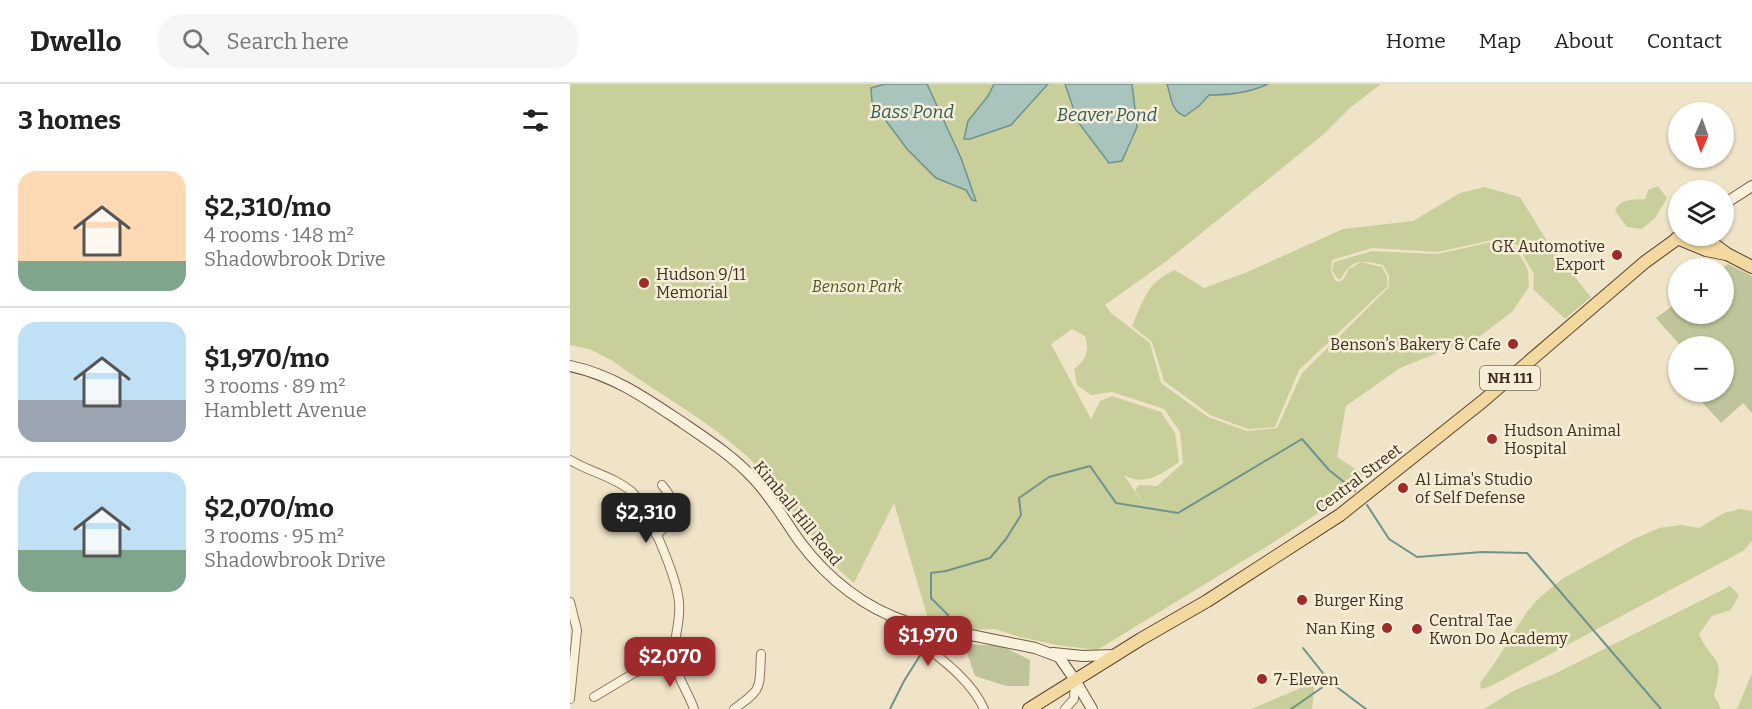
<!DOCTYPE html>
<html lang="en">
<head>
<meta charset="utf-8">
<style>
  :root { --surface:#fff; --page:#f6f6f6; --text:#222; --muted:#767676; --line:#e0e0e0; --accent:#9e2a2b }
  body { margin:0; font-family:Bitter,serif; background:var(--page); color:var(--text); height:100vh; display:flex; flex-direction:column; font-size:22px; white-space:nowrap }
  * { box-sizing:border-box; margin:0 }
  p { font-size:20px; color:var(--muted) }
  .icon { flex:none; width:33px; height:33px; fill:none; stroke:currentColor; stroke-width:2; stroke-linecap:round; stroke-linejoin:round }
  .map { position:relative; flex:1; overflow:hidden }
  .drawer { display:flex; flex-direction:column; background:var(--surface); width:570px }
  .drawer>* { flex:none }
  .needle { width:39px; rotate:182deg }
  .fabs { position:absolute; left:1098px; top:18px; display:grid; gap:12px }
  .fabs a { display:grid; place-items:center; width:66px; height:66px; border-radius:50%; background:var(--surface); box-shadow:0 2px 4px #0004; font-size:30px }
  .price { position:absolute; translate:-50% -51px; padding:0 14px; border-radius:12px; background:var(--accent); color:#fff; font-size:20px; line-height:39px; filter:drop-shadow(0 2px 3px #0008) }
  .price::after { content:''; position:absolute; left:50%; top:36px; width:18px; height:14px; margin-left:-9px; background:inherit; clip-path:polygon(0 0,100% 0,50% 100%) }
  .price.selected { background:#222; color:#fff }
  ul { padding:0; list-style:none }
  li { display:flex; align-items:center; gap:18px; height:150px; padding:0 18px }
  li+li { border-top:2px solid var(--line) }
  li span { display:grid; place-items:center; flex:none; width:168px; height:120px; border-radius:18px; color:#555 }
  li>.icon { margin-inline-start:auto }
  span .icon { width:72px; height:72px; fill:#fffc; stroke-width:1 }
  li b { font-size:26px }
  h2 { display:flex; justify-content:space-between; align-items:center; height:72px; padding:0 18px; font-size:26px }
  header { display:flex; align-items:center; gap:36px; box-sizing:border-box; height:84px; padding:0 30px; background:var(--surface); border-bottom:2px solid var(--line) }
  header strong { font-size:28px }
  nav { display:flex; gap:33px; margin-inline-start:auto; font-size:21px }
  .search { width:420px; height:54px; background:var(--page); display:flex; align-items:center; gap:15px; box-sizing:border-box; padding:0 21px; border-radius:24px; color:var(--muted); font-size:22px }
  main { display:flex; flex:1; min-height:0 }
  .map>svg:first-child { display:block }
  .green { fill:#c9cf9b; fill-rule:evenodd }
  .cemetery { fill:#bfc49a }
  .water { fill:#a9c4bc; stroke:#6f938a; stroke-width:1.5 }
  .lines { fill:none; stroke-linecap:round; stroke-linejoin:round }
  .stream { stroke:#6f938a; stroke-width:2 }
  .street-casing { stroke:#8d765c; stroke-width:10 }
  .secondary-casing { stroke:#6f573f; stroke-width:12 }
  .primary-casing { stroke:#5b4430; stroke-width:14 }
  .street { stroke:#faf1dc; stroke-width:8 }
  .secondary { stroke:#faf1dc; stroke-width:10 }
  .primary { stroke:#f3d9a0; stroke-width:12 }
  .poi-dot { fill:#9e2a2b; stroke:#f7eed8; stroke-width:2 }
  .labels { text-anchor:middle; stroke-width:5; stroke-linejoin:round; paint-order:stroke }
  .shield { fill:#f7eed8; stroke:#756857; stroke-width:1.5 }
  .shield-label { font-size:15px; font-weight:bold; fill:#3d2e20 }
  .poi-label { font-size:16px; fill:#3d2e20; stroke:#f7eed8; text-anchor:start }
  .park-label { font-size:16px; font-style:italic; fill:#4d5a26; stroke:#f7eed8 }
  .street-label { font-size:16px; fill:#3d2e20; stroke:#f7eed8 }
  .water-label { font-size:18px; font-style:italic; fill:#2f5d5a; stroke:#f7eed8 }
</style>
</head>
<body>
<header>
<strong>Dwello</strong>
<div class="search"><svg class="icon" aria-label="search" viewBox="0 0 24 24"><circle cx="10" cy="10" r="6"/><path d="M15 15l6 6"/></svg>Search here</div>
<nav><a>Home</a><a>Map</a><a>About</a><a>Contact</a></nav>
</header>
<main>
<section class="drawer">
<h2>3 homes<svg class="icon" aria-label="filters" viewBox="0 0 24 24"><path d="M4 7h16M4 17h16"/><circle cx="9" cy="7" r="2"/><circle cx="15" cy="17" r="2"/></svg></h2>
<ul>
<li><span style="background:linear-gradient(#ffd9b3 75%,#7fa58c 0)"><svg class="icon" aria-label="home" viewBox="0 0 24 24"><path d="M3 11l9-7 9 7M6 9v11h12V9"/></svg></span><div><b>$2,310/mo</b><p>4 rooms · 148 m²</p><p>Shadowbrook Drive</p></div></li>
<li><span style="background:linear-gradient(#bfe0f5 65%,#9aa5b1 0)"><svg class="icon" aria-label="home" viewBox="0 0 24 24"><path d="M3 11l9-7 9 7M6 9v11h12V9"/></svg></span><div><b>$1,970/mo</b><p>3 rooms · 89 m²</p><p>Hamblett Avenue</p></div></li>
<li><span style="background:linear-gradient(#bfe0f5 65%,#7fa58c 0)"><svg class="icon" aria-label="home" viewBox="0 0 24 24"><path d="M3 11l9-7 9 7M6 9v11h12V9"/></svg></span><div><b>$2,070/mo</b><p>3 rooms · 95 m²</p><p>Shadowbrook Drive</p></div></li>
</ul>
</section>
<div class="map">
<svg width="1182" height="625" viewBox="0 0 1182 625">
  <rect width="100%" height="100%" fill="#f0e4c8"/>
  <g class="green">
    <path d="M 0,0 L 811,0 L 781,23 L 753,51 L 598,176 L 535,221 L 541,229 L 580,259 L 591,299 L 638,333 L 677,347 L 707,344 L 732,289 L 819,203 L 819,192 L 813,181 C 792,177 783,173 771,195 L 768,195 L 762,187 L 764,178 L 802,167 L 867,170 L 931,156 L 946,164 L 958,186 L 959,203 L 942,228 L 910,252 L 830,284 L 776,322 L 767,373 L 793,390 L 785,405 L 704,458 L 527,566 L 487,561 L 450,553 L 425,545 L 400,546 L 358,535 L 324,419 L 284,499 C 243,467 223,420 188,383 C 146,340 90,311 41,276 L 19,265 L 0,261 ZM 502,245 L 515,252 C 520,268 516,275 504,285 L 507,301 L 521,311 L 542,308 L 594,325 L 610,348 L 613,379 L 587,402 L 569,401 L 565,406 L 576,424 L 554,391 C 575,403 591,390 609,378 L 605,349 L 591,328 L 542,312 L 530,317 L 521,335 L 481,260 Z"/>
    <path d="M 1088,102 L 1097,114 L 1085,134 L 1072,145 L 1057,143 L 1045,127 C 1050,114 1063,116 1075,115 L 1078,106 Z"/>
    <path d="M 914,103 L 950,113 L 980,162 L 1021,213 L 995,235 L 963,205 L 964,190 L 947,161 L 931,154 L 868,168 L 802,164 L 762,176 L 761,187 L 765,196 L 768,198 L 773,196 L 779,185 L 791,178 L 812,183 L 817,193 L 818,202 L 729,286 L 705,343 L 678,345 L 640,331 L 594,297 L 582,258 L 562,242 C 574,215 577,198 605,186 L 634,204 L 675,189 L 773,145 L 843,137 L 890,109 Z"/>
    <polygon points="1170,425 1182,427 1182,457 1173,467 921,602 911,605 910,599 924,580 956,529 969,514 992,495 1064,455 1089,444 1111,441 1129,444 1154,429"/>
    <path d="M 1160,502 L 1169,511 L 1161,526 L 1142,532 L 1129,550 C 1143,582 1156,569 1144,611 L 1151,625 L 914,625 L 945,606 L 982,591 Z"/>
    <polygon points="1182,589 1182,625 1166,625 1168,623"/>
    <polygon points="745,598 742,625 681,625"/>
  </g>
  <g class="cemetery">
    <polygon points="1158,180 1182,192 1182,329 1173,319 1151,339 1123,308 1154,308 1154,262 1111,262 1086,234 1108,218 1108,230 1154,230 1152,184"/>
    <polygon points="394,560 432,562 460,576 459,602 436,602 405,592"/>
  </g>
  <g class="water">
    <polygon points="315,0 357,0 391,74 406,117 402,116 396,106 366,94 337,65 302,18 301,4"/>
    <polygon points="424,0 478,0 441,41 400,55 394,55 398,37 418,12"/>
    <polygon points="495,0 562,0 567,43 552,77 539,79 508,38"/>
    <path d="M 597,0 L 698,0 C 679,9 660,11 639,11 L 629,22 L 615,32 C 601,28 601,12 597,0 Z"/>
  </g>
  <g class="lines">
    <g class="stream">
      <polyline points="797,421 819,455 847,473 912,468 957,469 1091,625"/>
      <polyline points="375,536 378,531 361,514 361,489 376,487 420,474 436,455 451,431 449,414 479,393 520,382 546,419 608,429 732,355 759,386 785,407"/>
      <polyline points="733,564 760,598 796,625"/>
      <polyline points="320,625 334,597 351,570"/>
      <polyline points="721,625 760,598"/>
    </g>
    <g class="street-casing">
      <g id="street">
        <path d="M 0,376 C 19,388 43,392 61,407 C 78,422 108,497 109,519 C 111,538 103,556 104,574 C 106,592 118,608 124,625"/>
        <path d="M 86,451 C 107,435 110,422 92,401"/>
        <polyline points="0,518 7,546 0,615"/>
        <path d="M 319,532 C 348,561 397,586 414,625"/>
        <polyline points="24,613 64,589 104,574"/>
        <path d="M 164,625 C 193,604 189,606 191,570"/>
        <polyline points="495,625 504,615 505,596"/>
      </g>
    </g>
    <g class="secondary-casing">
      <g id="secondary">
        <polyline points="1154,120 1182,102"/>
        <path d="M 0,282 C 43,291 77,315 113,339 C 138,356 164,373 184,395 C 202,414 215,437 230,458 C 258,495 293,523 337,538 L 465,564 L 489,573 L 505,596 L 522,625"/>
        <polyline points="483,569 513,572 545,571"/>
      </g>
    </g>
    <g class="primary-casing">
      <g id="primary">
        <polyline points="1133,152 1157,170 1182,183"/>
        <polyline points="1107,154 1136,166 1156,170"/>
        <polyline points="459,625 571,555 637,517 770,431 913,317 1075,178 1111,152"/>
      </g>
    </g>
    <use href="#street" class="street"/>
    <use href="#secondary" class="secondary"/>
    <use href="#primary" class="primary"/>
  </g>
  <g class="poi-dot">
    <circle cx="1047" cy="171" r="6"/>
    <circle cx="74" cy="199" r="6"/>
    <circle cx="943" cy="260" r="6"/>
    <circle cx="922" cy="355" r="6"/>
    <circle cx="833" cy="404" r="6"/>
    <circle cx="732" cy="516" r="6"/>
    <circle cx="817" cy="544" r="6"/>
    <circle cx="847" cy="545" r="6"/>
    <circle cx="692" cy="595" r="6"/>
  </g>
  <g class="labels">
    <rect class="shield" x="910" y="282" width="60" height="24" rx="4.5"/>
    <g class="shield-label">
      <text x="940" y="299">NH 111</text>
    </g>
    <g class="poi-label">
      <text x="1035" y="168" text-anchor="end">GK Automotive<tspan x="1035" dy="18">Export</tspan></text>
      <text x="86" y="196">Hudson 9/11<tspan x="86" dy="18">Memorial</tspan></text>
      <text x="931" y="266" text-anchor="end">Benson's Bakery &amp; Cafe</text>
      <text x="934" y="352">Hudson Animal<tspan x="934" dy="18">Hospital</tspan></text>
      <text x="845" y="401">Al Lima's Studio<tspan x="845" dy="18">of Self Defense</tspan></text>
      <text x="744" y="522">Burger King</text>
      <text x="859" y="542">Central Tae<tspan x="859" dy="18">Kwon Do Academy</tspan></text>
      <text x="805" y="550" text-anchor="end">Nan King</text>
      <text x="704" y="601">7-Eleven</text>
    </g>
    <g class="park-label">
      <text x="287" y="208">Benson Park</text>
    </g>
    <g class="street-label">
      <text transform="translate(788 394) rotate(-37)" y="6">Central Street</text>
      <text transform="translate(228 429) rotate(51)" y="6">Kimball Hill Road</text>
    </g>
    <g class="water-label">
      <text x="342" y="34">Bass Pond</text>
      <text x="537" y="37">Beaver Pond</text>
    </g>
  </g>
</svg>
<div class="fabs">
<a><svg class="needle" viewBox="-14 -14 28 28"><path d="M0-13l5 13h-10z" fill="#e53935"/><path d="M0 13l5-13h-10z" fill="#767676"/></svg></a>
<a><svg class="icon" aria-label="layers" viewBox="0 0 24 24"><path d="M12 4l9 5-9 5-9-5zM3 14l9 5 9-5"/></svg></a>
<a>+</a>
<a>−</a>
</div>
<b class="price selected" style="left:76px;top:460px">$2,310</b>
<b class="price" style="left:358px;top:583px">$1,970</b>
<b class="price" style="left:100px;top:604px">$2,070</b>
</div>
</main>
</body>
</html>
